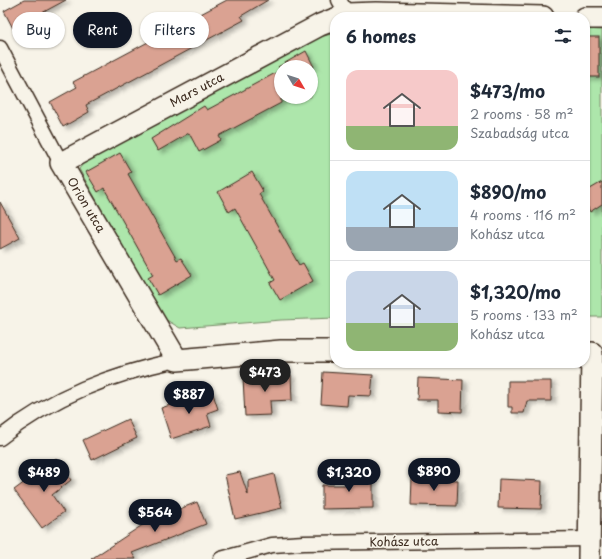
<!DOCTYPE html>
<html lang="en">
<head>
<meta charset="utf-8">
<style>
  :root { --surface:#fff; --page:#f2f2f3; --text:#1f2937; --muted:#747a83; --line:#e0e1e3; --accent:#111827 }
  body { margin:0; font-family:"Playpen Sans",sans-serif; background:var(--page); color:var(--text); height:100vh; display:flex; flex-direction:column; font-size:15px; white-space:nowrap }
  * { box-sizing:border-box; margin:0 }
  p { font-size:13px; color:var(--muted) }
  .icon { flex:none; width:22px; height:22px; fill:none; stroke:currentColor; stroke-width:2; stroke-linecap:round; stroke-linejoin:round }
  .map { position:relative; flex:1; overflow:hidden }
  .sheet { position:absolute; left:330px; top:12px; width:260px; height:356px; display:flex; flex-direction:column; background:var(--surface); border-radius:16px; box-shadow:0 1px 3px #0004 }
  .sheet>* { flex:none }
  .banner { position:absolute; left:12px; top:12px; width:258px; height:36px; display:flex; gap:8px }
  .needle { width:26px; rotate:129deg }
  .tools { position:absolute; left:274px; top:60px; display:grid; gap:8px }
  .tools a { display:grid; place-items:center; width:44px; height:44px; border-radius:50%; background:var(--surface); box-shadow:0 1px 3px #0004; font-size:20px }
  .price { position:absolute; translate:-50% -34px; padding:0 9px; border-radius:14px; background:var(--accent); color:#fff; font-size:13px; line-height:26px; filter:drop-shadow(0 1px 2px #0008) }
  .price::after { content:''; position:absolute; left:50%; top:24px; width:12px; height:9px; margin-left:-6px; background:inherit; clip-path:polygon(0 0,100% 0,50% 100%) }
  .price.on { background:#222; color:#fff }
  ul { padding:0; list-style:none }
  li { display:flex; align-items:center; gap:12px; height:100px; padding:0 16px }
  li+li { border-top:1px solid var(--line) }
  li span { display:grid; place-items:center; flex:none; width:112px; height:80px; border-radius:12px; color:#555 }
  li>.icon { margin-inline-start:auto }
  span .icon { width:48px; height:48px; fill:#fffc; stroke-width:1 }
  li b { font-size:17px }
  h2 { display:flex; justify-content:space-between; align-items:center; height:48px; padding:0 16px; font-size:17px }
  .pill { padding:0 14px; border-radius:18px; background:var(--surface); box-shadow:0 1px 3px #0004; font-size:14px; line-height:36px }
  .pill.on { background:var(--accent); color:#fff }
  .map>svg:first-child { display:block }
  .green { fill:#ade6ab; stroke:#748864; fill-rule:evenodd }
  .building { fill:#daa292; stroke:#3b2a1e; filter:url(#shadow) }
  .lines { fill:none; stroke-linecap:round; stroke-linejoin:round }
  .street-casing { stroke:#3b2a1e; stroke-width:17 }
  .secondary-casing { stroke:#3b2a1e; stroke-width:24 }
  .street { stroke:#f7f3e8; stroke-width:14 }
  .secondary { stroke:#f7f3e8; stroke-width:21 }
  .labels { text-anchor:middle; stroke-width:3; stroke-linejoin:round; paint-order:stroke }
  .street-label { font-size:12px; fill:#3b2a1e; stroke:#f7f3e8 }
</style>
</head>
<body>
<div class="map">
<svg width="602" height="559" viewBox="0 0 602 559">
  <defs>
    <filter id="shadow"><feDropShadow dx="4.5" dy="2.5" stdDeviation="2" flood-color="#0004"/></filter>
  </defs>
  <rect width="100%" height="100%" fill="#f7f3e8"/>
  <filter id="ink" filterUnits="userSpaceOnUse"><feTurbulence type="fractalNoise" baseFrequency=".025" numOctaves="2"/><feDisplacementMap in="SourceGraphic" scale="8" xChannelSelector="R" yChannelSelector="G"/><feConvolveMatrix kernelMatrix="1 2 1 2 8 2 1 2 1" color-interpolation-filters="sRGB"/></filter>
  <g filter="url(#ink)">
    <g class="green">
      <polygon points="585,29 602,30 602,317 585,317"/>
      <path d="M 335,33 L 335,318 L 281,320 L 180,328 L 163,318 L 79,169 L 86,160 L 320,37 ZM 281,67 L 311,67 L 311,97 L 281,97 Z"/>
    </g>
    <g class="building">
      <polygon points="24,0 66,0 40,14 43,21 17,36 4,11"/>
      <polygon points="227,0 268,0 241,16 244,20 86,105 89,112 63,127 50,102 77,87 73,82"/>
      <rect x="585" y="37" width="14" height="40"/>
      <polygon points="306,51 314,67 278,67"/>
      <polygon points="281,70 281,103 219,136 221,140 199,152 189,133 158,151 151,139 204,106 207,110"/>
      <polygon points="120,153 131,172 128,174 177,260 181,258 192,275 158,295 148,278 153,275 104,188 98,192 86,172"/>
      <polygon points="252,172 263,191 259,194 299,265 303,263 313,281 280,300 270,283 275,280 235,208 229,212 218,192"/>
      <polygon points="602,182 602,204 590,212 585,201 585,192"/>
      <polygon points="0,202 20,238 0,249"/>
      <polygon points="323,372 373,375 371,396 348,395 347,406 321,404"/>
      <polygon points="291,375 292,400 270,401 271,415 245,416 243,378"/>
      <polygon points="418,378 463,380 462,412 438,411 438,400 417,400"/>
      <polygon points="508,381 551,381 551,401 527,401 524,413 512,413 512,407 508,407"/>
      <polygon points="212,391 218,409 207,413 211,426 171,439 161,408"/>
      <polygon points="128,419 137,438 92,460 83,440"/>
      <polygon points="56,459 71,480 52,495 64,512 42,528 14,490"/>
      <polygon points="347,470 360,470 360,479 373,478 373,508 322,509 322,485 347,485"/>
      <polygon points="240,472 248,495 248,481 274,474 282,508 235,519 225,475"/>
      <polygon points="412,478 458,480 457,506 411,505"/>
      <polygon points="499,479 542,481 541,509 498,508"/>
      <polygon points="197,502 206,524 132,553 136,559 91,559 147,522"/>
    </g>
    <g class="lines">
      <g class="street-casing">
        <g id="street">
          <polyline points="339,0 347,14"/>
          <polyline points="0,48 61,163"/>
          <path d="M 0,438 C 52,396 112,374 177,360"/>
          <polyline points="221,559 272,545 304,543 589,539"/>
        </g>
      </g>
      <g class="secondary-casing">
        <g id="secondary">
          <polyline points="340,17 347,14 376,13 543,17"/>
          <polyline points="585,18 602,18"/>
          <polyline points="335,19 320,25 61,163 177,360 281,351 335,351"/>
          <polyline points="589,559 592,353"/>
        </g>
      </g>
      <use href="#street" class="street"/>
      <use href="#secondary" class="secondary"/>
    </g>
  </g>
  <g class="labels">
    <g class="street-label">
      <text transform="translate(197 90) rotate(-28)" y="4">Mars utca</text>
      <text transform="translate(86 205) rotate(59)" y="4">Orion utca</text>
      <text transform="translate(404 542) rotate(-1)" y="4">Kohász utca</text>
    </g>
  </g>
</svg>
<div class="tools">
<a><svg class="needle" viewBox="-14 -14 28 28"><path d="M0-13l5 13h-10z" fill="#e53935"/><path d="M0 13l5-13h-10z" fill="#747a83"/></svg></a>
</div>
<b class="price on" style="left:265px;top:393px">$473</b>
<b class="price" style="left:189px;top:415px">$887</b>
<b class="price" style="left:434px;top:492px">$890</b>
<b class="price" style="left:44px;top:493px">$489</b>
<b class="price" style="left:349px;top:493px">$1,320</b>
<b class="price" style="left:155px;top:533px">$564</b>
<div class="banner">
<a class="pill">Buy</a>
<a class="pill on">Rent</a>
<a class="pill">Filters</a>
</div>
<section class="sheet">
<h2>6 homes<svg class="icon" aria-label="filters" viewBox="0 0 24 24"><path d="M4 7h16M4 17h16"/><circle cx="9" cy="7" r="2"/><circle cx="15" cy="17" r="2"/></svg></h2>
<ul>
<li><span style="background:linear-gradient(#f6c9c9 70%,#8fb573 0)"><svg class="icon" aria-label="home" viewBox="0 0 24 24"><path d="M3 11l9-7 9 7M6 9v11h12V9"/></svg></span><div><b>$473/mo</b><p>2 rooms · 58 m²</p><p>Szabadság utca</p></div></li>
<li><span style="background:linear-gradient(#bfe0f5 70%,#9aa5b1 0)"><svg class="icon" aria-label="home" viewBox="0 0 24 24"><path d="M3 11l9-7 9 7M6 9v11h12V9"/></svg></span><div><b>$890/mo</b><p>4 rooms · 116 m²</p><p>Kohász utca</p></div></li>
<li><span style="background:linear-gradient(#c9d6e8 65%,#8fb573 0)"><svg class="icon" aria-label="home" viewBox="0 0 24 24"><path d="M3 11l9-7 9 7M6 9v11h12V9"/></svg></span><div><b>$1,320/mo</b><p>5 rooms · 133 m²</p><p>Kohász utca</p></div></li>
</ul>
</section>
</div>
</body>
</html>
